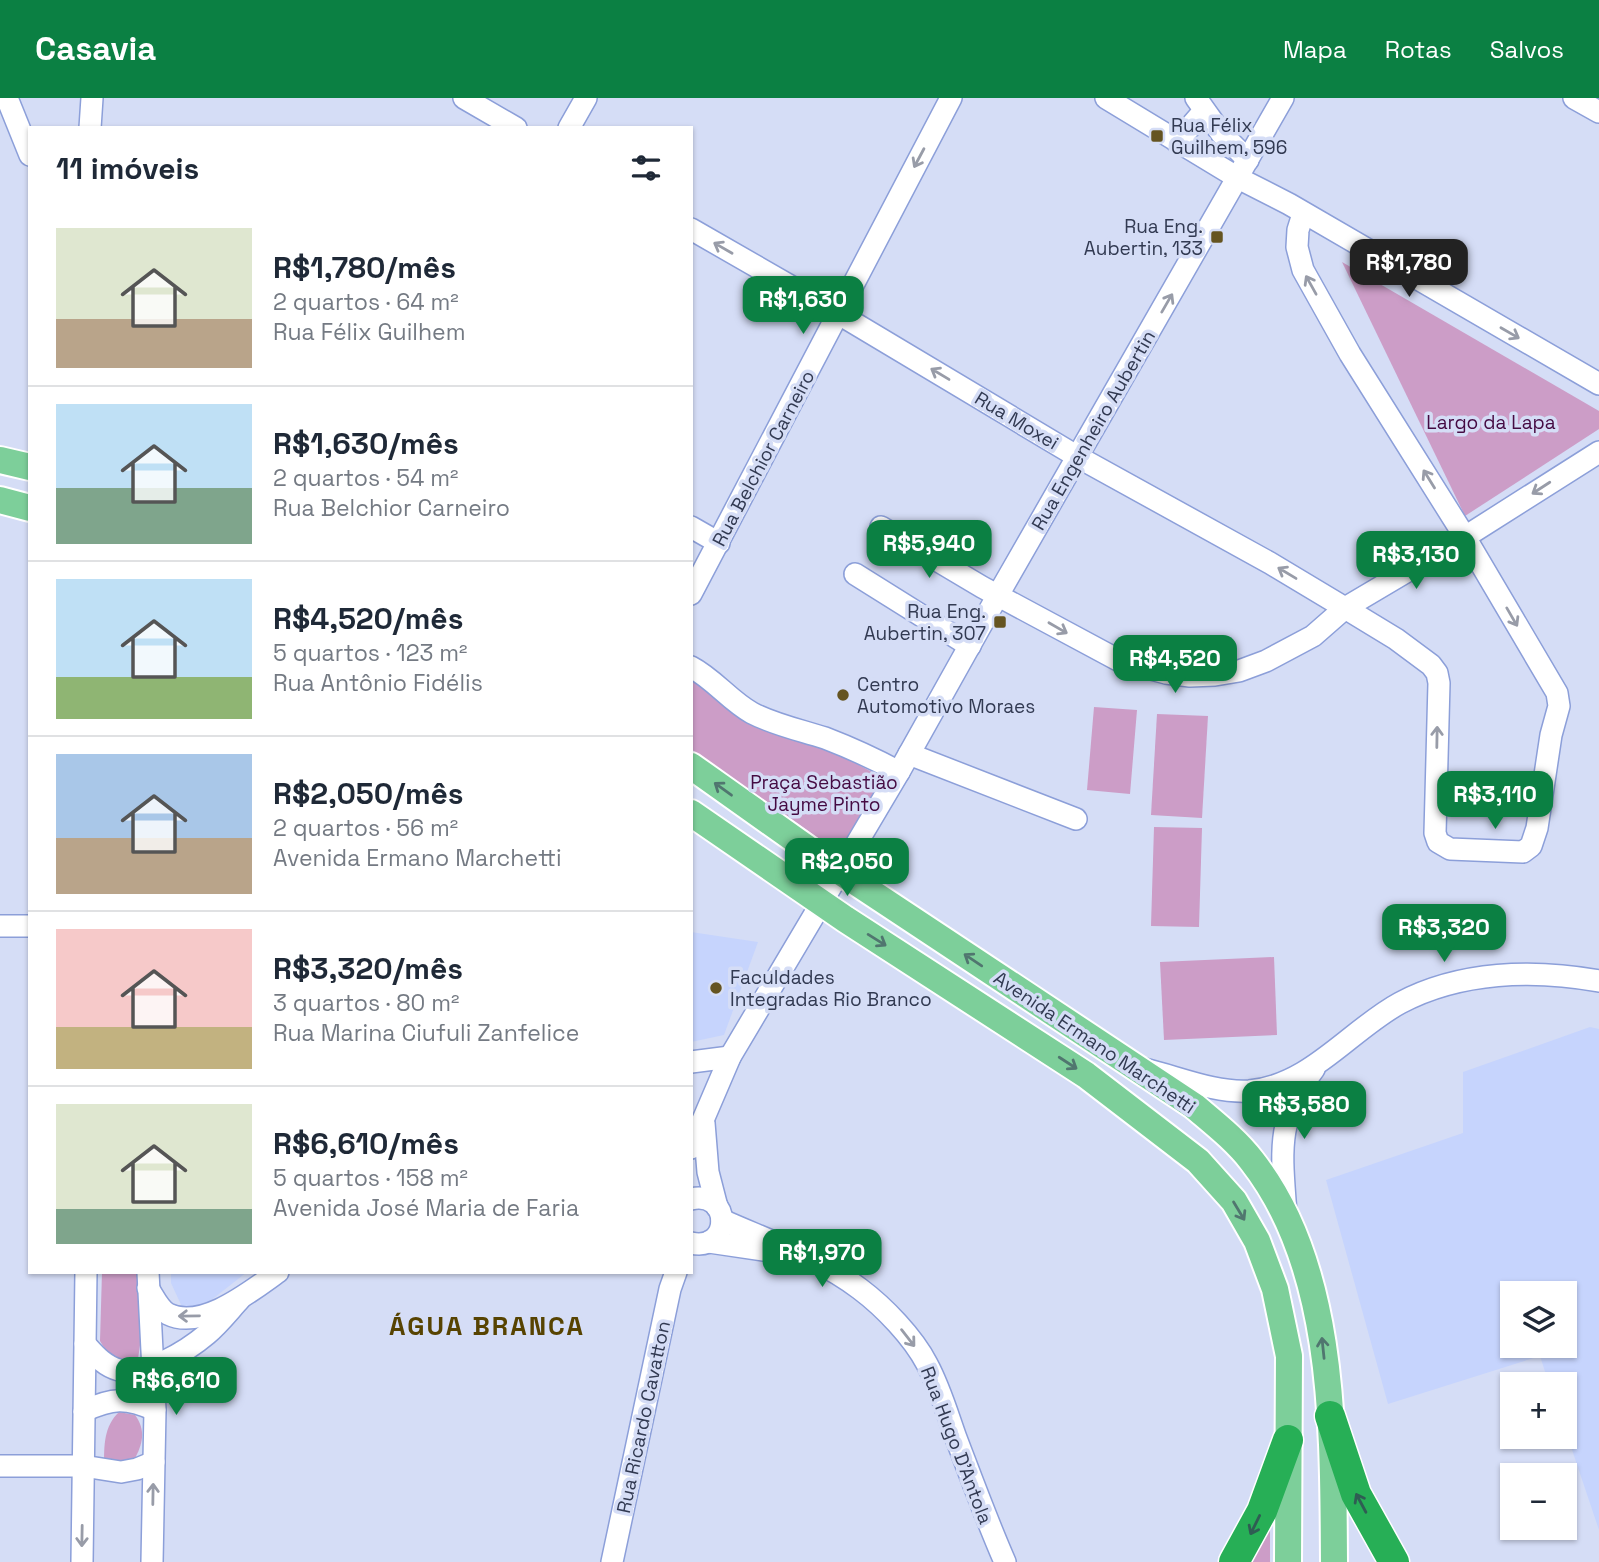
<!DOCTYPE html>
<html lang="pt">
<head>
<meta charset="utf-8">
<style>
  :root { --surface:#fff; --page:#f2f2f3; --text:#1f2937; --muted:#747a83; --line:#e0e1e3; --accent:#0b8043 }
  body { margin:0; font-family:"Space Grotesk",sans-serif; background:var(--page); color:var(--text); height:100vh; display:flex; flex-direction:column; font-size:26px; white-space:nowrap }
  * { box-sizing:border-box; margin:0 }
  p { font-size:23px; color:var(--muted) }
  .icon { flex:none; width:38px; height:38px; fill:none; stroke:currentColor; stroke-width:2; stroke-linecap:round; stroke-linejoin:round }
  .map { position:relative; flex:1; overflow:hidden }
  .panel { position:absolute; left:28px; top:28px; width:665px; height:1148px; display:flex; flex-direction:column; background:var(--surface); border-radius:0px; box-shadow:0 2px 5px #0004 }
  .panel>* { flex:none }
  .tools { position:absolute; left:1500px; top:1183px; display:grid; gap:14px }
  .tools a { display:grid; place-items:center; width:77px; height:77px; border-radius:0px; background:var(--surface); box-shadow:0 2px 5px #0004; font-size:35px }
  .price { position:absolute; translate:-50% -60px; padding:0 16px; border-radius:14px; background:var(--accent); color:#fff; font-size:23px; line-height:46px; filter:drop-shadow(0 2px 4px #0008) }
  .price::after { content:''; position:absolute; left:50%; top:42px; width:21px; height:16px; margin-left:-10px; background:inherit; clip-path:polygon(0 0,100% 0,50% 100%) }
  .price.on { background:#222; color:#fff }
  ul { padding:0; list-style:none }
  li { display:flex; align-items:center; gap:21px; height:175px; padding:0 28px }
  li+li { border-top:2px solid var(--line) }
  li span { display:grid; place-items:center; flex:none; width:196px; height:140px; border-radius:0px; color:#555 }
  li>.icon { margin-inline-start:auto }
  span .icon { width:84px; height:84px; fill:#fffc; stroke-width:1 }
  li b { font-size:30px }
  h2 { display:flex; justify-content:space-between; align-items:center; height:84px; padding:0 28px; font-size:30px }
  header { display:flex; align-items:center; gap:42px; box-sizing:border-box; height:98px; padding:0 35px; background:var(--accent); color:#fff }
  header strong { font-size:33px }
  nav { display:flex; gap:38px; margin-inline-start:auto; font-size:24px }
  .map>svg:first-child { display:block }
  .built { fill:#c6d4fd; fill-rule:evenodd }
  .green { fill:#cc9dc7 }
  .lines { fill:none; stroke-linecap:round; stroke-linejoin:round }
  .minor-casing { stroke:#8c9fd9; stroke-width:24 }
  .major-casing { stroke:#fff; stroke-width:30 }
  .highway-casing { stroke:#fff; stroke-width:33 }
  .minor { stroke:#fff; stroke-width:21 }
  .major { stroke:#7dcf9a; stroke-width:26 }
  .highway { stroke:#27af56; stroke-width:30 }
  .oneway { stroke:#989ca8 }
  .oneway2 { stroke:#50766f }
  .oneway3 { stroke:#2f5d53 }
  .poi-dot { fill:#655421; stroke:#d5ddf6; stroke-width:2.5 }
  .labels { text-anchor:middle; stroke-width:7; stroke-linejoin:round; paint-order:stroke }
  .poi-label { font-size:19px; fill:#323a52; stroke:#d5ddf6; text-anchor:start }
  .street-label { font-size:19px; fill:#323a52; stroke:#d5ddf6 }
  .park-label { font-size:19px; fill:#450b43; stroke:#d5ddf6 }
  .district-label { font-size:26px; font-weight:bold; letter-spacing:2px; fill:#574301; stroke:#d5ddf6 }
</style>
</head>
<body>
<header>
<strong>Casavia</strong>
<nav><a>Mapa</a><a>Rotas</a><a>Salvos</a></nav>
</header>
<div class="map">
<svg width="1599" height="1464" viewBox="0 0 1599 1464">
  <rect width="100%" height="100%" fill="#d5ddf6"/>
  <g class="built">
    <polygon points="691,834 758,844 724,937 691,944"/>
    <path d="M 1590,929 L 1599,931 L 1599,1432 L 1565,1331 L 1564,1286 L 1549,1286 L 1540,1258 L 1388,1306 L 1326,1082 L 1463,1035 L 1463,974 ZM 1564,1195 L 1564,1248 L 1512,1248 L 1512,1195 Z"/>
    <polygon points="171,1174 247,1174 210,1203 183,1211 171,1185"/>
  </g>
  <g class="green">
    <polygon points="1342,164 1599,313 1599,331 1465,418"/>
    <polygon points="691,580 745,622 781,638 835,654 883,680 838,754 691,651"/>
    <polygon points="1094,609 1137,612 1130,696 1087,692"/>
    <polygon points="1157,616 1208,618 1202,720 1151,717"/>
    <polygon points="1154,729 1202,730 1199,829 1151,828"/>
    <polygon points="1274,859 1277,937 1164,942 1160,864"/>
    <path d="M 102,1174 L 141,1174 L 141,1240 L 138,1261 C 121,1265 108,1258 100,1243 Z"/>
    <path d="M 119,1314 L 135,1317 C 146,1332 143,1346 134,1362 L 104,1367 C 104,1347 104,1328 119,1314 Z"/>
    <polygon points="1270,1431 1270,1464 1249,1464"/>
  </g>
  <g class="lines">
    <g class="minor-casing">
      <g id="minor">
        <polyline points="7,0 30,57"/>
        <polyline points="464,0 516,30"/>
        <polyline points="1106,0 1238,80 1289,106 1599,286"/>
        <polyline points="1196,0 1221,35 1248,62"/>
        <polyline points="1574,0 1599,14"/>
        <polyline points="90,30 92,0"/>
        <polyline points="569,30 586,0"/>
        <polyline points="1177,44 1204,13"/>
        <polyline points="691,131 839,216 1078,359 1270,465 1345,510 1396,541 1431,567 1437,575 1439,585 1435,735 1438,744 1450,751 1523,754 1531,748 1537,730 1551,637 1559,608 1557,595 1465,439 1350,256 1303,172 1297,149 1298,132 1303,116"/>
        <polyline points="691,429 719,445"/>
        <polyline points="881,429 982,489 1118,562 1166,575 1190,578 1215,577 1239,573 1266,563 1313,538 1345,510 1465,439 1599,354"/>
        <polyline points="855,476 970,548"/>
        <polyline points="691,496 951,0"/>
        <path d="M 691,569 C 714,581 730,603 752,615 C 775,627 800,632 825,640 C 851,650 875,661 899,674"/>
        <polyline points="909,656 1076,721"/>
        <polyline points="0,828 30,828"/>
        <polyline points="691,964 730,959"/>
        <path d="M 1144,971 C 1178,979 1214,995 1249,993 C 1310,988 1350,932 1400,905 C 1460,873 1534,871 1599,883"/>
        <polyline points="704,1025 708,1074 717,1109"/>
        <polyline points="691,1050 730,959 899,674 998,497 1283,0"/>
        <path d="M 691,1101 C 732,1092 732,1154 691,1145"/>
        <path d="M 1286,1116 C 1282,1056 1275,1022 1314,971"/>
        <path d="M 722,1122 C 769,1143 819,1160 860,1191 C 884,1209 913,1239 927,1266 C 940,1290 947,1315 956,1340 C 972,1382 987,1423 1005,1464"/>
        <polyline points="709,1144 776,1154"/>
        <polyline points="148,1174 155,1312 152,1464"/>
        <path d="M 148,1190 C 154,1199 159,1211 168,1216 C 202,1233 251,1193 278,1174"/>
        <path d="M 85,1246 C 95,1257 104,1268 119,1272 C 145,1279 187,1253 207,1236 C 219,1226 229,1213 240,1201"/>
        <path d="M 84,1313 C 112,1300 126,1299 155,1312"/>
        <polyline points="0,1368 83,1368 121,1374 137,1371 154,1364"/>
        <polyline points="82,1464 86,1174"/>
        <polyline points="612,1464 670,1191 676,1174"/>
      </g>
    </g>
    <g class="major-casing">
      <g id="major">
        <polyline points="0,362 30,369"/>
        <polyline points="0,402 30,410"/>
        <path d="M 691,668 L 839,773 L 1194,1008 C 1214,1025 1236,1042 1252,1063 C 1336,1170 1333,1334 1334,1464"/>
        <polyline points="691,715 845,821 1086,977 1198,1063 1234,1103 1257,1143 1275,1191 1289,1258 1288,1464"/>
      </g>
    </g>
    <g class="highway-casing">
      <g id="highway">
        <polyline points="1330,1318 1356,1396 1394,1464"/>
        <polyline points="1234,1464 1262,1413 1288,1342"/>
      </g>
    </g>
    <use href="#minor" class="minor"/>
    <use href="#major" class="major"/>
    <use href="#highway" class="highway"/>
  </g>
  <defs><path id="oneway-shaft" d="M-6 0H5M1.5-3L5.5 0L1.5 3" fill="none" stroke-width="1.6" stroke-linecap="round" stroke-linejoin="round" transform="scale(1.75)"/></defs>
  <g class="oneway">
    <use href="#oneway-shaft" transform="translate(919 60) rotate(118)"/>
    <use href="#oneway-shaft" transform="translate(723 150) rotate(-150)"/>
    <use href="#oneway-shaft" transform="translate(1311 187) rotate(-119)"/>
    <use href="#oneway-shaft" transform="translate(1167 205) rotate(-60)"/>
    <use href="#oneway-shaft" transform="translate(1510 235) rotate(30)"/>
    <use href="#oneway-shaft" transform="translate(940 276) rotate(-149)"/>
    <use href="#oneway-shaft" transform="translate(1429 381) rotate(-122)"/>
    <use href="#oneway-shaft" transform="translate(1541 390) rotate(147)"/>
    <use href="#oneway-shaft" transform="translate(1287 475) rotate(-149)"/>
    <use href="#oneway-shaft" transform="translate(1512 519) rotate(60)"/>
    <use href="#oneway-shaft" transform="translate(1058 530) rotate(30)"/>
    <use href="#oneway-shaft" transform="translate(1437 639) rotate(-89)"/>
    <use href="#oneway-shaft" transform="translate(189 1218) rotate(179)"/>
    <use href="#oneway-shaft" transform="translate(908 1240) rotate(52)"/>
    <use href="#oneway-shaft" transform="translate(153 1396) rotate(-89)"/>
    <use href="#oneway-shaft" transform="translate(82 1438) rotate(91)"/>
  </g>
  <g class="oneway2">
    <use href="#oneway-shaft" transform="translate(723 691) rotate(-144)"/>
    <use href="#oneway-shaft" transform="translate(877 842) rotate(32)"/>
    <use href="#oneway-shaft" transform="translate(973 862) rotate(-146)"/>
    <use href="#oneway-shaft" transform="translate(1068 965) rotate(33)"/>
    <use href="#oneway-shaft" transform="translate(1239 1113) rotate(59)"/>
    <use href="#oneway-shaft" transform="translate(1323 1250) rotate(-96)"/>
  </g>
  <g class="oneway3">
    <use href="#oneway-shaft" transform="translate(1361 1405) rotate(-118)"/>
    <use href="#oneway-shaft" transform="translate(1255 1427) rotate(116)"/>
  </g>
  <g class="poi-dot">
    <rect x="1150" y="31" width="14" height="14" rx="3.5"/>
    <rect x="1210" y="132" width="14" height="14" rx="3.5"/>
    <rect x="993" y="517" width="14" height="14" rx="3.5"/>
    <circle cx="843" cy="597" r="7"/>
    <circle cx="716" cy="890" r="7"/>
  </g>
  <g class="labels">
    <g class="poi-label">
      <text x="1171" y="34">Rua Félix<tspan x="1171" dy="22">Guilhem, 596</tspan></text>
      <text x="1203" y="135" text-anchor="end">Rua Eng.<tspan x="1203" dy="22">Aubertin, 133</tspan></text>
      <text x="986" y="520" text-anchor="end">Rua Eng.<tspan x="986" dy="22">Aubertin, 307</tspan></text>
      <text x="857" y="593">Centro<tspan x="857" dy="22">Automotivo Moraes</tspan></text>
      <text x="730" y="886">Faculdades<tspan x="730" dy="22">Integradas Rio Branco</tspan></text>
    </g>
    <g class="street-label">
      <text transform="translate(1017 322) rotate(31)" y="7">Rua Moxei</text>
      <text transform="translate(1093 332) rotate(-60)" y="7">Rua Engenheiro Aubertin</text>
      <text transform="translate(763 360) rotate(-62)" y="7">Rua Belchior Carneiro</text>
      <text transform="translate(1095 944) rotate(34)" y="7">Avenida Ermano Marchetti</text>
      <text transform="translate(643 1319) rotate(-78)" y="7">Rua Ricardo Cavatton</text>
      <text transform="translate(957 1347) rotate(69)" y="7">Rua Hugo D'Antola</text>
    </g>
    <g class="park-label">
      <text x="1491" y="331">Largo da Lapa</text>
      <text x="824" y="691">Praça Sebastião<tspan x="824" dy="22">Jayme Pinto</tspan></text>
    </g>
    <g class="district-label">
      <text x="487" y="1237">ÁGUA BRANCA</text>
    </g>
  </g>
</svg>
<div class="tools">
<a><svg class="icon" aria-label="layers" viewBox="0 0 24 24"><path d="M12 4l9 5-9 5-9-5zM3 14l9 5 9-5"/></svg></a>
<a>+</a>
<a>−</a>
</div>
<b class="price on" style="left:1409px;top:201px">R$1,780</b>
<b class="price" style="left:803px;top:238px">R$1,630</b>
<b class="price" style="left:929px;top:482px">R$5,940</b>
<b class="price" style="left:1416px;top:493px">R$3,130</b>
<b class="price" style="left:1175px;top:597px">R$4,520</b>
<b class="price" style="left:1495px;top:733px">R$3,110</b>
<b class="price" style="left:847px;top:800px">R$2,050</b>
<b class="price" style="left:1444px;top:866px">R$3,320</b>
<b class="price" style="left:1304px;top:1043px">R$3,580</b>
<b class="price" style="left:822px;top:1191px">R$1,970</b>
<b class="price" style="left:176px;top:1319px">R$6,610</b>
<section class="panel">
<h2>11 imóveis<svg class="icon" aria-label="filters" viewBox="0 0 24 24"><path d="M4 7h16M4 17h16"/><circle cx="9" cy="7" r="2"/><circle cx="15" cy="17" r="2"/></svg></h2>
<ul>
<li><span style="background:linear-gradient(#dfe7d0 65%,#b9a48a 0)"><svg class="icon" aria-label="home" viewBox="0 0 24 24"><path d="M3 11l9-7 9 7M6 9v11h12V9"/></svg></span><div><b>R$1,780/mês</b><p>2 quartos · 64 m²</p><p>Rua Félix Guilhem</p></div></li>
<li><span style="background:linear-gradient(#bfe0f5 60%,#7fa58c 0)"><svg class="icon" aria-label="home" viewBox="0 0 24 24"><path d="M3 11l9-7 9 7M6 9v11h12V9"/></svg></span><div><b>R$1,630/mês</b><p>2 quartos · 54 m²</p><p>Rua Belchior Carneiro</p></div></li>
<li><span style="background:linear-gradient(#bfe0f5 70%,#8fb573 0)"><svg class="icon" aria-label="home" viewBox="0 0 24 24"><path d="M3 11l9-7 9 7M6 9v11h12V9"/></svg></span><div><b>R$4,520/mês</b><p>5 quartos · 123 m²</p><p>Rua Antônio Fidélis</p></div></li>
<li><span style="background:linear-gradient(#a9c7e8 60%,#b9a48a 0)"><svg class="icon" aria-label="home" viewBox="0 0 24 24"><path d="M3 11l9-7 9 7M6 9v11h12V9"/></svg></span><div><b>R$2,050/mês</b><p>2 quartos · 56 m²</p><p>Avenida Ermano Marchetti</p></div></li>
<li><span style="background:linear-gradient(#f6c9c9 70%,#c2b280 0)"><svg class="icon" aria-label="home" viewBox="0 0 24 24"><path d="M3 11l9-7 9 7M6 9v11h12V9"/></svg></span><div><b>R$3,320/mês</b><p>3 quartos · 80 m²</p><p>Rua Marina Ciufuli Zanfelice</p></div></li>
<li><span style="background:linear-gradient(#dfe7d0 75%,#7fa58c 0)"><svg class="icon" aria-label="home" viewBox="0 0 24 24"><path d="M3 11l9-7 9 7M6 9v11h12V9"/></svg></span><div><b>R$6,610/mês</b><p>5 quartos · 158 m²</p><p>Avenida José Maria de Faria</p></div></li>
</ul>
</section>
</div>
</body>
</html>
